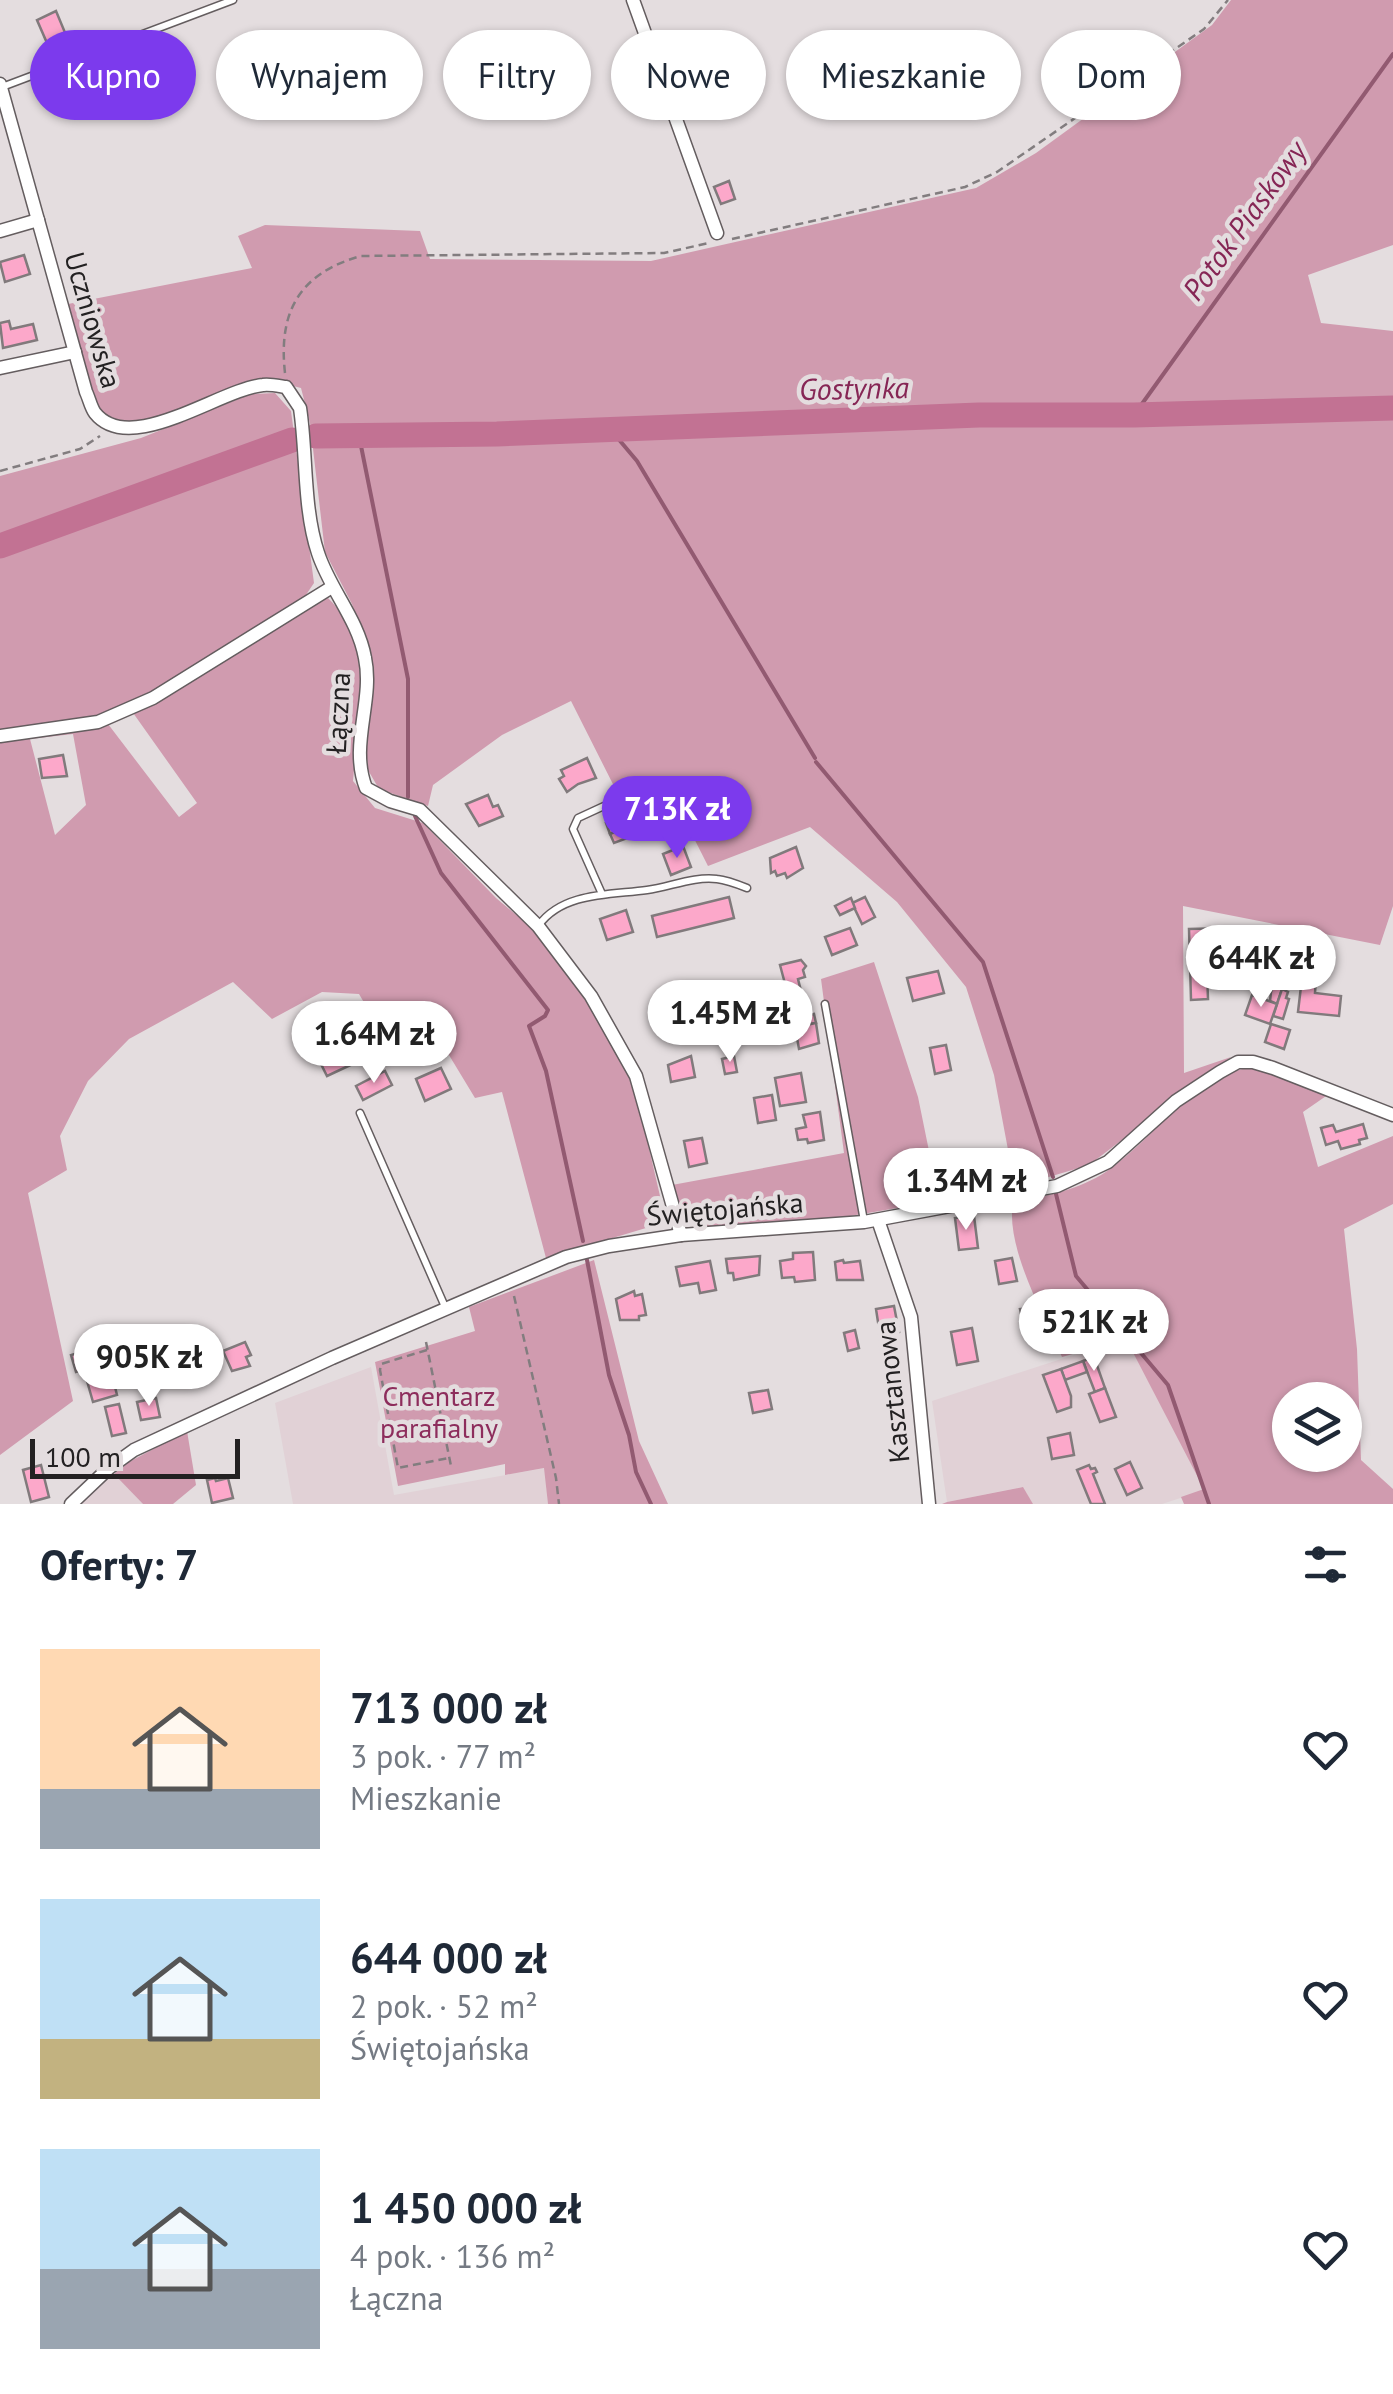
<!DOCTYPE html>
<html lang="pl">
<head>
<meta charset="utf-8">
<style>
  :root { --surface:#fff; --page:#f6f6f7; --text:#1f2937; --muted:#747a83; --accent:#7c3aed }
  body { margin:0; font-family:"PT Sans",sans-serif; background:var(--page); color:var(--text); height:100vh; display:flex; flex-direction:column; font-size:38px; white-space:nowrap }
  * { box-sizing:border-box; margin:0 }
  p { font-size:32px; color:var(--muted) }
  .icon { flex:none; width:55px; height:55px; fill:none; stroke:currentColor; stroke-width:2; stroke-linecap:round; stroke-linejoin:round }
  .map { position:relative; height:1504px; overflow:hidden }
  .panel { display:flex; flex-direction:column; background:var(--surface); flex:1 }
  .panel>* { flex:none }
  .banner { position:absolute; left:30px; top:30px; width:1335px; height:90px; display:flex; gap:20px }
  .tools { position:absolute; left:1272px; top:1382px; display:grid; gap:20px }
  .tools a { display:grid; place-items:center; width:90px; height:90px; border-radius:50%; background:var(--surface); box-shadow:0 2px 8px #0004; font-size:50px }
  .scale { position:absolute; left:30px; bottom:25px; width:210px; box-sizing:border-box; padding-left:10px; border:5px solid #232122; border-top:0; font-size:28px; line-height:35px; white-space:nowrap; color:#232122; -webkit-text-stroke:8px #e4dddf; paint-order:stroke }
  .price { position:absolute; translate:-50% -85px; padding:0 22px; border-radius:35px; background:#fff; color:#222; font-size:32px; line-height:65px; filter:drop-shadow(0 2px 5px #0008) }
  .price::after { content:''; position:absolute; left:50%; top:60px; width:30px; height:22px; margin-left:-15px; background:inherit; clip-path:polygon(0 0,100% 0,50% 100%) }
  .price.on { background:var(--accent); color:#fff }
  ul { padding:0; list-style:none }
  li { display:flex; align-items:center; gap:30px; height:250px; padding:0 40px }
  li span { display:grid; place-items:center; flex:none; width:280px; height:200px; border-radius:0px; color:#555 }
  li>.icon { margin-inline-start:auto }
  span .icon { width:120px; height:120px; fill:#fffc; stroke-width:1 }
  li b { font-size:42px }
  h2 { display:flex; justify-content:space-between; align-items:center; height:120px; padding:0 40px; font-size:42px }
  .tag { padding:0 35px; border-radius:45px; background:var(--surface); box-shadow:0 2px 8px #0004; font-size:35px; line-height:90px }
  .tag.on { background:var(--accent); color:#fff }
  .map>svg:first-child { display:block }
  .built { fill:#e1d1d6 }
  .green { fill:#d09baf; fill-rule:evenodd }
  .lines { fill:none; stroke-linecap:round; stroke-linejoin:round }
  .stream { stroke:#925a71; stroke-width:4 }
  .river { stroke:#c27293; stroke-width:25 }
  .building { fill:#fca8ca; stroke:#817a7c; stroke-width:2.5 }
  .lane-casing { stroke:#645d5f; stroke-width:9 }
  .street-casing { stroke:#645d5f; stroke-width:15 }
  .path { stroke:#827d7f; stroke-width:2.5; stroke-dasharray:8 5; stroke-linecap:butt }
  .lane { stroke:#fff; stroke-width:6 }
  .street { stroke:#fff; stroke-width:12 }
  .labels { text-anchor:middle; stroke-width:9; stroke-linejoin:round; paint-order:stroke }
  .street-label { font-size:28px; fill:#232122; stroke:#e4dddf }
  .park-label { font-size:28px; fill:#8d2d5c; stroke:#e4dddf }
  .water-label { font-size:30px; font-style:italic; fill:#862655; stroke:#e4dddf }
</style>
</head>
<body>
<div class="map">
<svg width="1393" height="1504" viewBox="0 0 1393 1504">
  <rect width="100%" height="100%" fill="#e4dddf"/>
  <g class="built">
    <polygon points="1126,1338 1205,1490 1162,1504 1033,1504 1022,1487 947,1502 932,1401"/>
    <polygon points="371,1367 394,1495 545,1468 548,1504 293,1504 275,1403"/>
    <polygon points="114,1474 143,1504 81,1504"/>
  </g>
  <g class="green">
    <path d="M 1231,0 L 1393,0 L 1393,245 L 1308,275 L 1321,323 L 1393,331 L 1393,906 L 1380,945 L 1183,906 L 1184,1073 L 1231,1057 L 1089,1165 L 1015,1187 L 994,1075 L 966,987 L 897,902 L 810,827 L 708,866 L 668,787 L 624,806 L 571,701 L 502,735 L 433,785 L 428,806 L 379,789 L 368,770 L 366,746 L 373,663 L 352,604 L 325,552 L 310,423 L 301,388 C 282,383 267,378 248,383 C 213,392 123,447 97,408 C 88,393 74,325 68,304 L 252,268 L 238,236 L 265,225 L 420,231 L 430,259 L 651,261 L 976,188 L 1036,153 L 1212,25 Z"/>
    <path d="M 275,393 L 291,411 L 314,583 L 293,614 L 328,598 C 376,645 358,720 353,781 L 375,808 L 423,823 L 496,898 L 538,933 L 614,1041 L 636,1092 L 666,1222 L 546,1258 L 502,1092 L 475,1098 L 432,1027 L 388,1043 L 359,994 L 322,992 L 272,1019 L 233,982 L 129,1039 L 88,1081 L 60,1136 L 67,1170 L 28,1193 L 73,1401 L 0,1455 L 0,476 L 141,438 L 251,394 ZM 131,710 L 197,803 L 179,817 L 108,724 ZM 73,734 L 86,805 L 55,835 L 30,739 Z"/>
    <path d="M 874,962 L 918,1097 L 939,1200 C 896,1208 727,1242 693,1224 C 678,1216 676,1201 672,1185 L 844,1153 L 821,979 Z"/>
    <path d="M 1257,1067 L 1329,1094 L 1303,1112 L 1318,1167 L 1393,1136 L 1393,1204 L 1344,1229 L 1357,1349 L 1361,1460 L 1393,1489 L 1393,1504 L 1184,1504 L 1181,1497 L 1204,1489 L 1126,1339 L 1062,1357 C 1044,1315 1005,1247 1013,1202 C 1044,1196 1072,1192 1101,1175 C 1149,1146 1198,1069 1257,1067 ZM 1290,1400 L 1345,1400 L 1345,1455 L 1290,1455 Z"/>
    <polygon points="594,1260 639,1441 668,1504 548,1504 544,1468 505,1475 505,1464 398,1486 375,1362 475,1331 469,1307"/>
    <polygon points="187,1431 196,1485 173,1504 143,1504 114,1474 129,1462"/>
    <polygon points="1023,1487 1033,1504 942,1504 947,1502"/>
  </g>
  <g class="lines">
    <g class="stream">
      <polyline points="1134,415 1393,54"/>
      <polyline points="610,429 637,461 815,758"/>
      <polyline points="359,436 408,679 408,797"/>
      <polyline points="816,762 983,962 1053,1177"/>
      <polyline points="415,816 441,873 548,1010 545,1016 529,1026 546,1071 583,1241"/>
      <polyline points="1056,1194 1076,1276 1168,1385 1209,1504"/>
      <polyline points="587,1260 609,1375 629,1435 636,1472 651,1504"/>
    </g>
    <g class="river">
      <polyline points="316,436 497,434 979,415 1134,415 1393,408"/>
      <polyline points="0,546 292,440"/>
    </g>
  </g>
  <g class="building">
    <polygon points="56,11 66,35 47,43 37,20"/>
    <polygon points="729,181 735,199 721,204 714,187"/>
    <polygon points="24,255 30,274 5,282 0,262"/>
    <polygon points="9,321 11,329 33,324 37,340 3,348 0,323"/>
    <polygon points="63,755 67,776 42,778 39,759"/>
    <polygon points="587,758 596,778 578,784 567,792 559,779 564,776 561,770"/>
    <polygon points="488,795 493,807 498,805 503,816 479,826 466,804"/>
    <polygon points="622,816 626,827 610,834 606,823"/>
    <polygon points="626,827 630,837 614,843 610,834"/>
    <polygon points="683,846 691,867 671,875 663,854"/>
    <polygon points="796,847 803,868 787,878 785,873 777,876 775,871 771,873 770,858"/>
    <polygon points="729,897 734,918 657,937 652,916"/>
    <polygon points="865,897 875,917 862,924 852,903"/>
    <polygon points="851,898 855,908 840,915 835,906"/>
    <polygon points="626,910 633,932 607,940 600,919"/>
    <polygon points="850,928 857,945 832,955 825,937"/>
    <polygon points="1230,928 1231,944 1206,945 1208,999 1191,1000 1189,929"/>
    <polygon points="1281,947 1282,963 1248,966 1246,950"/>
    <polygon points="801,960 806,966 803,970 805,977 798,979 801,991 788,995 780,965"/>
    <polygon points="1282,960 1291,963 1277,1004 1270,1001 1271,992"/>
    <polygon points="938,971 944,993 913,1001 907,978"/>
    <polygon points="1302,978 1316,979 1315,993 1341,996 1339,1016 1298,1012"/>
    <polygon points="1282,989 1288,992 1286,998 1289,999 1283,1019 1273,1016"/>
    <polygon points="683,994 687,1020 667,1023 662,997"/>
    <polygon points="1252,995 1277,1004 1270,1024 1245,1015"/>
    <polygon points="734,1002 736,1012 716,1016 714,1006"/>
    <polygon points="814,1014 816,1023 795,1027 793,1017"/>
    <polygon points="816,1023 819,1043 799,1049 795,1027"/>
    <polygon points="1271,1024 1290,1030 1284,1049 1265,1042"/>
    <polygon points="330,1028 342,1043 327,1051 317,1039"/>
    <polygon points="378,1037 389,1057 380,1060 369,1041"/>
    <polygon points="342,1043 357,1062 327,1076 317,1056"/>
    <polygon points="946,1045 951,1070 935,1074 930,1048"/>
    <polygon points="691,1056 695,1077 671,1082 668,1065"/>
    <polygon points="734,1056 737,1072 725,1074 722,1059"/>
    <polygon points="441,1068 451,1089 425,1101 416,1079"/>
    <polygon points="385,1071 392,1085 363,1100 356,1086"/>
    <polygon points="801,1073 806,1102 780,1106 775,1078"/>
    <polygon points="772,1095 776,1120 758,1123 754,1098"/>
    <polygon points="820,1112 824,1140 808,1143 807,1139 798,1140 796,1129 806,1127 803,1115"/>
    <polygon points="1363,1124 1367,1138 1359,1140 1360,1144 1341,1149 1338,1141 1326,1145 1321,1128 1333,1125 1336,1132"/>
    <polygon points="702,1138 707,1163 689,1167 684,1141"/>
    <polygon points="993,1154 996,1172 968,1177 964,1158"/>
    <polygon points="974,1216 978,1248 959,1250 955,1218"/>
    <polygon points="813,1252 815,1280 795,1282 794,1277 782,1278 780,1261 793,1259 793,1253"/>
    <polygon points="760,1256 759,1275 734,1280 733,1273 728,1273 726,1259"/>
    <polygon points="1012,1258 1017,1281 999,1284 995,1261"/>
    <polygon points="843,1260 844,1263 860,1261 863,1280 837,1280 835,1262"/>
    <polygon points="710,1261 716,1290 700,1293 698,1283 680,1286 676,1267"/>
    <polygon points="634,1291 635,1296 642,1294 646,1315 639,1316 639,1320 620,1320 616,1299"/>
    <polygon points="894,1306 899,1332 880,1335 876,1309"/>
    <polygon points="1038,1307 1040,1319 1023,1322 1020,1309"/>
    <polygon points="972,1328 978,1361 957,1365 951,1332"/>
    <polygon points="855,1330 859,1348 848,1351 844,1333"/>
    <polygon points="245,1342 251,1355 246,1357 250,1366 232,1371 223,1351"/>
    <polygon points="81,1352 86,1369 76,1372 71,1355"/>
    <polygon points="1094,1357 1105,1388 1095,1392 1083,1361"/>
    <polygon points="1083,1361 1087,1372 1065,1380 1061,1369"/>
    <polygon points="1061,1369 1071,1396 1071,1407 1057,1412 1043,1375"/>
    <polygon points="112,1375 117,1395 93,1402 87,1381"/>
    <polygon points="1105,1388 1116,1417 1100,1422 1089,1394"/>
    <polygon points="768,1390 772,1409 753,1413 749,1393"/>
    <polygon points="156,1398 160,1417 141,1420 137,1402"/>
    <polygon points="119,1404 126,1433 112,1436 105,1407"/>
    <polygon points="1070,1433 1074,1455 1052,1459 1048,1438"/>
    <polygon points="1130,1462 1142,1488 1127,1495 1115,1469"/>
    <polygon points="41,1465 49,1497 31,1502 23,1470"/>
    <polygon points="1089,1465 1091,1469 1095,1468 1097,1472 1093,1474 1105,1504 1091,1504 1077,1470"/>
    <polygon points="215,1478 216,1481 228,1478 233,1498 212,1503 207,1480"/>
  </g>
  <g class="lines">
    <g class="lane-casing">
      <g id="lane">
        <polyline points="2,87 233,0"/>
        <polyline points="602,894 573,829 578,818 604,806"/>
        <path d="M 539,925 C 563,892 611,895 647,890 C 670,887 694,876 717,879 C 727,880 737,884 747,888"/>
        <polyline points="825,1004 864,1221"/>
        <polyline points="360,1113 446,1309"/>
      </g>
    </g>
    <g class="street-casing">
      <g id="street">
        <polyline points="633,0 717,233"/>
        <path d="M 0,84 L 86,392 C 89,398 91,408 95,413 C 130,457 220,389 263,385 C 270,384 279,386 286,387 L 300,408 C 307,454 303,508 318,553 C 330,590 358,619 365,658 C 374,701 349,745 366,788 L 390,801 L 420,810 L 538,926 L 591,996 L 636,1076 L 681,1235"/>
        <polyline points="0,231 38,220"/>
        <polyline points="0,368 75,352"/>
        <polyline points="0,736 98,722 153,698 332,587"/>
        <polyline points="878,1220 911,1317 929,1504"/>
        <polyline points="71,1504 109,1468 134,1450 332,1358 566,1257 609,1246 681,1235 864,1222 1057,1186 1108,1162 1176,1101 1220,1072 1238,1062 1253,1062 1273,1068 1393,1115"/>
      </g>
    </g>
    <g class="path">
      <polyline points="732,239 965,187 997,172 1204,29 1228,0"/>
      <path d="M 285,373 C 278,311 300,273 361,256 L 664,253 L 709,243"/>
      <polyline points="0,471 80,449 100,436"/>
      <polyline points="514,1296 556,1478 559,1504"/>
      <polyline points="426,1342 451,1466"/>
      <polyline points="427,1350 381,1364 380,1370 398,1468 449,1458"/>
    </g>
    <use href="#lane" class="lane"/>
    <use href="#street" class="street"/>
  </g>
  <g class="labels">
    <g class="street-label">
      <text transform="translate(93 320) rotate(74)" y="10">Uczniowska</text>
      <text transform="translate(338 713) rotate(-87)" y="10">Łączna</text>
      <text transform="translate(725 1209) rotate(-5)" y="10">Świętojańska</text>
      <text transform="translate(892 1392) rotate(-96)" y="10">Kasztanowa</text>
    </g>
    <g class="park-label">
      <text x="439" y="1406">Cmentarz<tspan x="439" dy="32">parafialny</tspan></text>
    </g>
    <g class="water-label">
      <text transform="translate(1245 221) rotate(-54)" y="10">Potok Piaskowy</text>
      <text transform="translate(854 389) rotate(-1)" y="10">Gostynka</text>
    </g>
  </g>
</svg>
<div class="tools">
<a><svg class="icon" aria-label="layers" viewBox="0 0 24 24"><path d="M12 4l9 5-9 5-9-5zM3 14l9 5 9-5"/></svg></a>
</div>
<div class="scale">100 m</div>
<b class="price on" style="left:677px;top:861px">713K zł</b>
<b class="price" style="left:1261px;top:1010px">644K zł</b>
<b class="price" style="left:730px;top:1065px">1.45M zł</b>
<b class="price" style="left:374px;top:1086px">1.64M zł</b>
<b class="price" style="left:966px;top:1233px">1.34M zł</b>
<b class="price" style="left:1094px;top:1374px">521K zł</b>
<b class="price" style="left:149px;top:1409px">905K zł</b>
<div class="banner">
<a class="tag on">Kupno</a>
<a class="tag">Wynajem</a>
<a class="tag">Filtry</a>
<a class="tag">Nowe</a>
<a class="tag">Mieszkanie</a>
<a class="tag">Dom</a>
</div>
</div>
<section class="panel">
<h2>Oferty: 7<svg class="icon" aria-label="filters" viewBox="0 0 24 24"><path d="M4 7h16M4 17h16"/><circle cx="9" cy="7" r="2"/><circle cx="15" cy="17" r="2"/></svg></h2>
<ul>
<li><span style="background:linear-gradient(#ffd9b3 70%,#9aa5b1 0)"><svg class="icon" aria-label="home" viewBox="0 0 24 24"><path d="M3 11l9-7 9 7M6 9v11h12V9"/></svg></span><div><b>713 000 zł</b><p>3 pok. · 77 m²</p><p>Mieszkanie</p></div><svg class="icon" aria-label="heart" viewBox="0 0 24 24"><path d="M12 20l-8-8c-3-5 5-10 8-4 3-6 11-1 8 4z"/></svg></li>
<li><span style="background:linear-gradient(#bfe0f5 70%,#c2b280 0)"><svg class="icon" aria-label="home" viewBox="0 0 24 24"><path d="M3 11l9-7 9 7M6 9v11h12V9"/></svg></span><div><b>644 000 zł</b><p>2 pok. · 52 m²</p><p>Świętojańska</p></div><svg class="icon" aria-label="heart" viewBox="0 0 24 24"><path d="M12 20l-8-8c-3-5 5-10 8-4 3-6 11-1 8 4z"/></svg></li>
<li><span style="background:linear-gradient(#bfe0f5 60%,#9aa5b1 0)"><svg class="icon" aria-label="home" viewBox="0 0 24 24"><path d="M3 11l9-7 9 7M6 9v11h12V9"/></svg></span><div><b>1 450 000 zł</b><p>4 pok. · 136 m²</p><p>Łączna</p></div><svg class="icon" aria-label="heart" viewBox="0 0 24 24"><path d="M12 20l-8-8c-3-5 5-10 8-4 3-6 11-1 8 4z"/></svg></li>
</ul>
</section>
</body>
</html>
